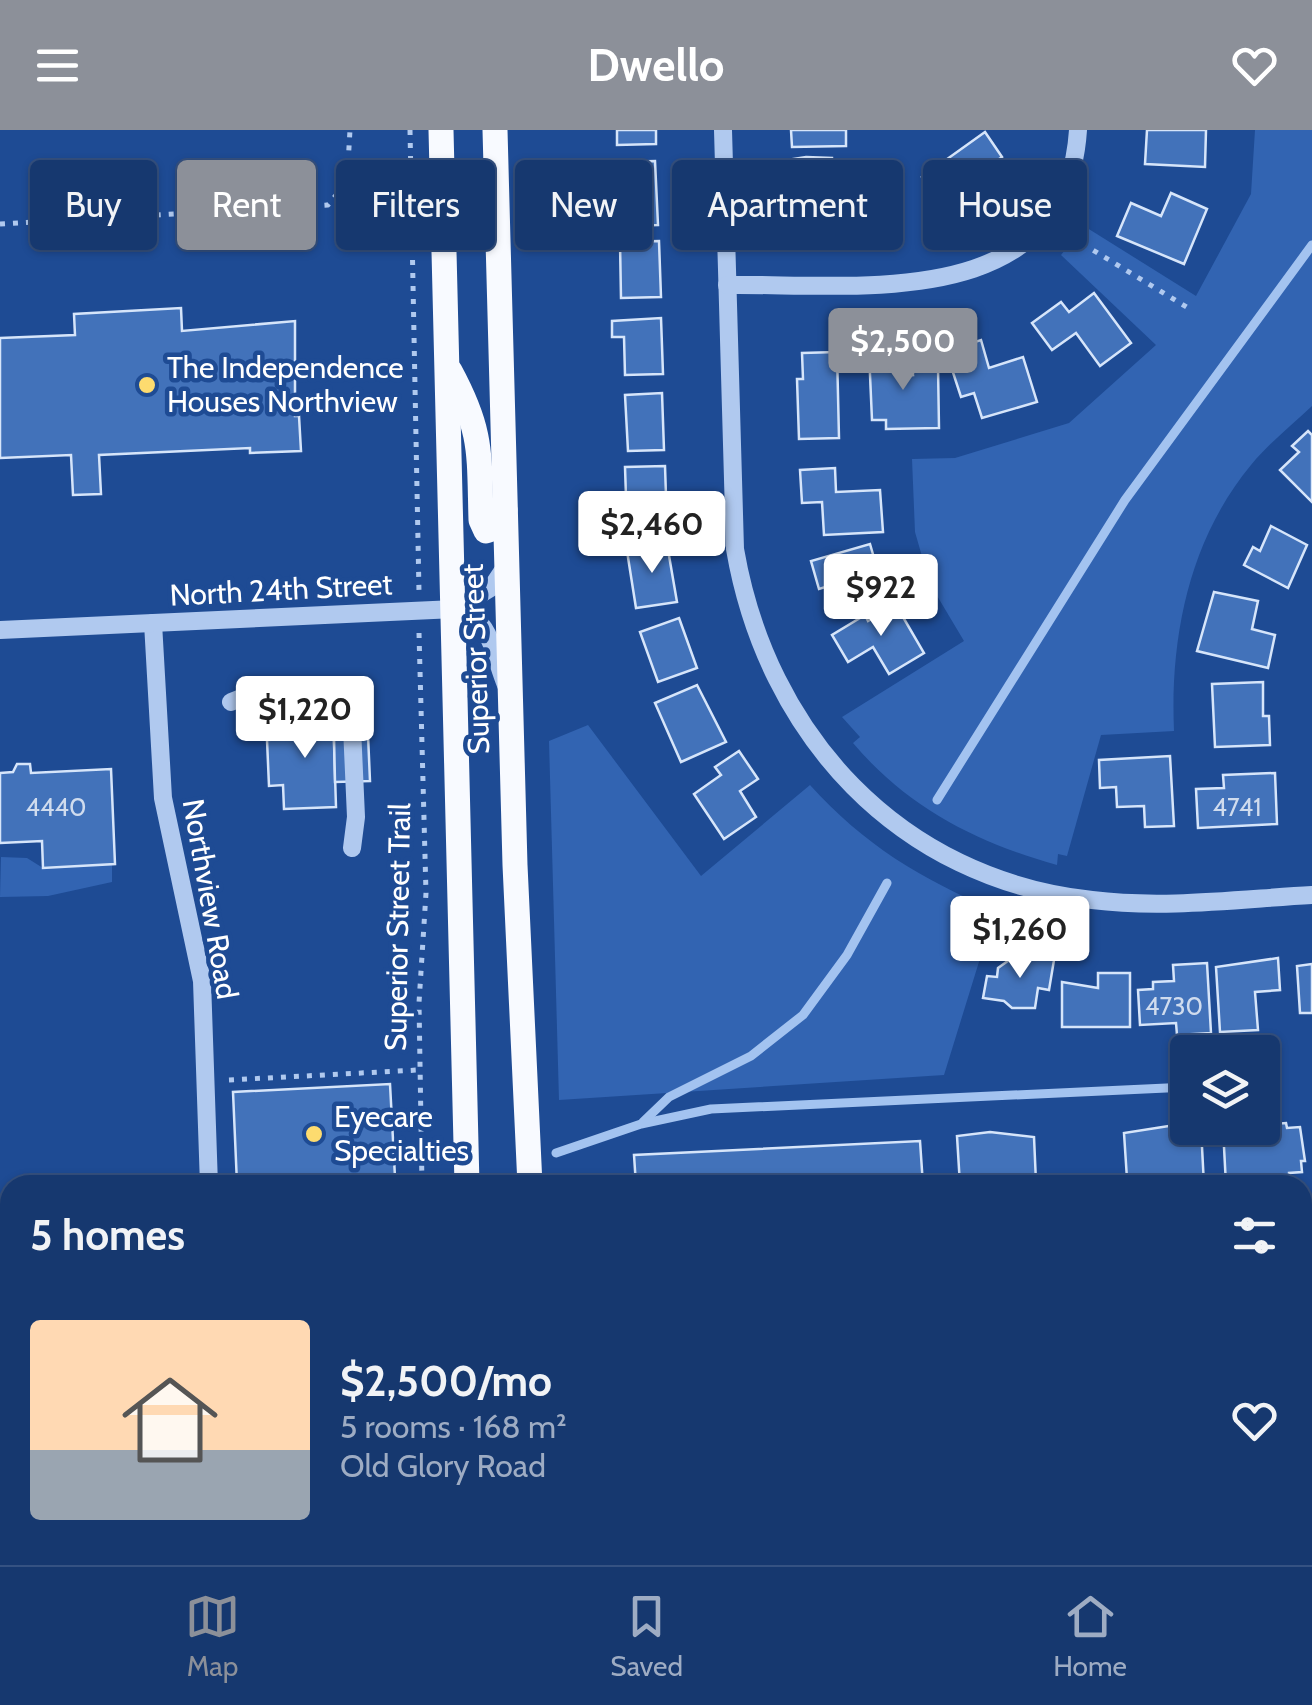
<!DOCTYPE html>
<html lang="en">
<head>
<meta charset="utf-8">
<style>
  :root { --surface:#16386f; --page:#1f3f74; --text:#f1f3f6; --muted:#9eacc3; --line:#355282; --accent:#8c9099 }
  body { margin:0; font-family:Cabin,sans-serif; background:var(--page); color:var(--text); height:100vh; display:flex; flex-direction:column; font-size:38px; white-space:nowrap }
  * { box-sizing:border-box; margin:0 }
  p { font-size:32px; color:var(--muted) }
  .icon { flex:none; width:55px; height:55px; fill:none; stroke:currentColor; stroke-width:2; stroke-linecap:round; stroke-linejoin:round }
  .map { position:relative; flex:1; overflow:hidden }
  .drawer { position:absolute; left:0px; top:1045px; width:1312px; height:390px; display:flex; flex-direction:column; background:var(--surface); border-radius:30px 30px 0 0; box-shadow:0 2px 8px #0004,0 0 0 2px var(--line) }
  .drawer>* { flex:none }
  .banner { position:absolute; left:30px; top:30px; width:1252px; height:90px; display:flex; gap:20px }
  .tools { position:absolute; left:1170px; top:905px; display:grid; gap:20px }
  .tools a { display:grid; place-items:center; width:110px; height:110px; border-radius:10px; background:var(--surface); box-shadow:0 2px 8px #0004,0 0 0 2px var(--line); font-size:50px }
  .price { position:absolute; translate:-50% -85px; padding:0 22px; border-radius:10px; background:#fff; color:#222; font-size:32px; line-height:65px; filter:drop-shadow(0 2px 5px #0008) }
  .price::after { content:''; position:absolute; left:50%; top:60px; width:30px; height:22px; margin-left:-15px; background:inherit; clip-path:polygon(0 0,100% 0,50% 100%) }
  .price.on { background:var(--accent); color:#fff }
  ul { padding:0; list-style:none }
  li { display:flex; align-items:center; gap:30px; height:250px; padding:0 30px }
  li+li { border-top:2px solid var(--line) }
  li span { display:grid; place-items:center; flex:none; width:280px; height:200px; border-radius:10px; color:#555 }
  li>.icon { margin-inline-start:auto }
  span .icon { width:120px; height:120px; fill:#fffc; stroke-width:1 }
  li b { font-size:42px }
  h2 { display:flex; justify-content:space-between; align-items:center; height:120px; padding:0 30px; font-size:42px }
  .tag { padding:0 35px; border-radius:10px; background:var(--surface); box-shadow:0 2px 8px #0004,0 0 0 2px var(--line); font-size:35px; line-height:90px }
  .tag.on { background:var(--accent); color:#fff }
  header { display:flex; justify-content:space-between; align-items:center; height:130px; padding:0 30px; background:var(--accent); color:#fff; font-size:45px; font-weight:700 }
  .tab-bar { display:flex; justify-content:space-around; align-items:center; height:140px; border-top:2px solid var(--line); background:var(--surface); font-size:28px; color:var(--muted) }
  .tab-bar a { display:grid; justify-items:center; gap:5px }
  .tab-bar .on { color:var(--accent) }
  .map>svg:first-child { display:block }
  .green { fill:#3264b2 }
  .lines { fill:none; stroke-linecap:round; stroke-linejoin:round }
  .stream { stroke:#a3c3f0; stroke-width:9 }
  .building { fill:#4272ba; stroke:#d6e5fa; stroke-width:2.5 }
  .path { stroke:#b0c9ef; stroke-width:5; stroke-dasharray:5 8; stroke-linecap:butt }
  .minor { stroke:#b0c9ef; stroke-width:18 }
  .major { stroke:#f8faff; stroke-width:25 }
  .poi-dot { fill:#fddb6f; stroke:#1e4b94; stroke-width:4 }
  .labels { text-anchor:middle; stroke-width:9; stroke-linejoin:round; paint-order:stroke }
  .number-label { font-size:25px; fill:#d0dcee }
  .poi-label { font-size:30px; fill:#fff; stroke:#1e4b94; text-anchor:start }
  .street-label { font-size:30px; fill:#fff; stroke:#1e4b94 }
</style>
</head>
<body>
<header><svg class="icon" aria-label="menu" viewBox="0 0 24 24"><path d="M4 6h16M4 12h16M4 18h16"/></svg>Dwello<svg class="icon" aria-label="heart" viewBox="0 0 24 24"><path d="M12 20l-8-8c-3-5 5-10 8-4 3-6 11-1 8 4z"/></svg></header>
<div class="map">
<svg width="1312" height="1435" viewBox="0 0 1312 1435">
  <rect width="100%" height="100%" fill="#1e4b94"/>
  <g class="green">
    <path d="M 1255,0 L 1312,0 L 1312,276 C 1292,295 1269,313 1251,335 C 1189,410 1170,507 1174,601 L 1101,605 L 1067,726 L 1058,724 L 1057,735 C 977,713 907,677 853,613 L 860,607 L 842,587 L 964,511 L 930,454 L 915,402 L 912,329 L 955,328 L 1069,293 L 1156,215 L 1061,125 L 1084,96 L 1196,166 L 1251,64 Z"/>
    <path d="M 588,595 L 701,746 L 810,655 C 863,714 922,750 995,780 L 944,945 L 559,970 L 549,611 Z"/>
    <polygon points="1,727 27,728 43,738 112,734 112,752 48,766 0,767"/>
  </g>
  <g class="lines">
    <g class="stream">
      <polyline points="937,670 1125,370 1312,115"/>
      <polyline points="643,992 669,967 751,926 803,885 847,825 887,753"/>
      <polyline points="556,1023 641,994 711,979 1188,957"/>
      <polyline points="0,1197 10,1196"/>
    </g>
  </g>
  <g class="building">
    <polygon points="617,0 656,0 656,14 617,15"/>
    <polygon points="791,0 846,0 846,16 792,17"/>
    <polygon points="1147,0 1206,0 1205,37 1145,34"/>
    <polygon points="985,2 1002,27 980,42 985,50 942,78 922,47"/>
    <polygon points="806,27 832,28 834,84 795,85 793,29"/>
    <polygon points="655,31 658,95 619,96 618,32"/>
    <polygon points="1171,63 1207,79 1184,134 1117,106 1131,73 1161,86"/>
    <polygon points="659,111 661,167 621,168 620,112"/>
    <polygon points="1094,163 1131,213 1100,236 1076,203 1052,220 1032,193 1061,172 1069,182"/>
    <polygon points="181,178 182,201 295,191 295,286 299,286 301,321 250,323 250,318 99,325 101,364 73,365 71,325 0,328 0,208 75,205 74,184"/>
    <polygon points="661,188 663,244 625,245 624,207 612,207 612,191"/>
    <polygon points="981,210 989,238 1023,227 1037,272 982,288 974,263 961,267 946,221"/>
    <polygon points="902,221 902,246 913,245 912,237 938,236 939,298 886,299 886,290 872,290 869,222"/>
    <polygon points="837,222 839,308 799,309 797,249 803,249 802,223"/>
    <polygon points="662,263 664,320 628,321 625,265"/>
    <polygon points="1308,301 1312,305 1312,372 1280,340 1299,322 1292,316"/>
    <polygon points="665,336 667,396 627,397 625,337"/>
    <polygon points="835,338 836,362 880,360 883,402 824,405 822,372 802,373 800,340"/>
    <polygon points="1271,396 1307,415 1288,458 1244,435 1253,417 1260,421"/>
    <polygon points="667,414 677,472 636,478 627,421"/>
    <polygon points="870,414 885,466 852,476 845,451 819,459 811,431"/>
    <polygon points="1214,462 1258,471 1252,499 1275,505 1268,538 1197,521"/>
    <polygon points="896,475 924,523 889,544 873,517 848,532 832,505 865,485 868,491"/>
    <polygon points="679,488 697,538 658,552 640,502"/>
    <polygon points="1263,552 1263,586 1269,586 1270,615 1215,617 1212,554"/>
    <polygon points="697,555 726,612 681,632 655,573"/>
    <polygon points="333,582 336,677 284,679 283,655 269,656 267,610 283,609 282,584"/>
    <polygon points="368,605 370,651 335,652 334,607"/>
    <polygon points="739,621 758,649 740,661 756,687 724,709 694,664 721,645 715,637"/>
    <polygon points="1170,626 1174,696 1145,697 1144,676 1117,677 1116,657 1100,658 1099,630"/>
    <polygon points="17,634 30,634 31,643 111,639 115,734 43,738 42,711 0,713 0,643 13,642"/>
    <polygon points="1275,643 1277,694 1198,698 1196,659 1224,658 1223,645"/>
    <polygon points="1026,825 1054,830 1049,860 1038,858 1035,878 1012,878 1004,871 983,868 987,846 997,847 998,838 1015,826"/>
    <polygon points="1278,828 1280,860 1255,862 1258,900 1220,902 1216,837"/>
    <polygon points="1207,833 1211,903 1177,905 1176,893 1140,895 1138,860 1153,859 1153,852 1174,851 1173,835"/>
    <polygon points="1312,834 1312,883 1300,883 1297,836"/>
    <polygon points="1098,843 1130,843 1130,897 1062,897 1062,852 1098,858"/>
    <polygon points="390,954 395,1047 237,1054 233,962"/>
    <polygon points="1188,993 1188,998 1201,998 1204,1055 1140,1055 1140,1048 1127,1049 1124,1003"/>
    <polygon points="1286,993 1287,998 1300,997 1305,1031 1301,1031 1302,1042 1289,1043 1289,1055 1226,1055 1223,998"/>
    <polygon points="990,1002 1034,1007 1036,1052 960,1055 957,1006"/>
    <polygon points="920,1011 923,1055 636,1055 634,1025"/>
    <rect x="0" y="1243" width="10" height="82"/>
  </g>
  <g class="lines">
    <g class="path">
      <polyline points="410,0 419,462"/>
      <polyline points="0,94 328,75 347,52 350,0"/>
      <polyline points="1060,100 1193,181"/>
      <polyline points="419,503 426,763 419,873 422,1055"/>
      <polyline points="229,950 418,940"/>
      <polyline points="431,1425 432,1435"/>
    </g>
    <g class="minor">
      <path d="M 723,0 L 735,419 C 767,605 899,749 1092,770 C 1164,779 1240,769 1312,765"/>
      <path d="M 727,155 C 857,153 1066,185 1078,0"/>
      <polyline points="456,479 492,457 506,436"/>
      <polyline points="153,493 163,668 202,851 209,1055"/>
      <path d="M 0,500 L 455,479 C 491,486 493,524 506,555"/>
      <polyline points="231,572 241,568 331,564 351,575 356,687 352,718"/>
      <polyline points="1302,1164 1312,1163"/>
      <polyline points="1302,1403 1312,1402"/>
      <polyline points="223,1425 224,1435"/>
    </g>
    <g class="major">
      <polyline points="441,0 467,1055"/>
      <polyline points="495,0 515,735 530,1055"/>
      <path d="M 450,241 C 483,302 479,323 481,390 L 486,401 L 498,397 L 505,380"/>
      <polyline points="476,1425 476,1435"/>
      <polyline points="542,1425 542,1435"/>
    </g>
  </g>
  <g class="poi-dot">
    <circle cx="147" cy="255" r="10"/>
    <circle cx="314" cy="1004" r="10"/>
  </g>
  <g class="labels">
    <g class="number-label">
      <text x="56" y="686">4440</text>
      <text x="1237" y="686">4741</text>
      <text x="1174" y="885">4730</text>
    </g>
    <g class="poi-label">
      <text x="167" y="248">The Independence<tspan x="167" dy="34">Houses Northview</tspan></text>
      <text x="334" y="997">Eyecare<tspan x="334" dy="34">Specialties</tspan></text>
    </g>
    <g class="street-label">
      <text transform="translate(281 460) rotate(-3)" y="10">North 24th Street</text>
      <text transform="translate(476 529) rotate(-92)" y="10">Superior Street</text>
      <text transform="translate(210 769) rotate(80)" y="10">Northview Road</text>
      <text transform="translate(398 797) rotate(-89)" y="10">Superior Street Trail</text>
    </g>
  </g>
</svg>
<div class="tools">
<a><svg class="icon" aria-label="layers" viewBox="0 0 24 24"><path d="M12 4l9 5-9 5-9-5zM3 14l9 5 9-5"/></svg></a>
</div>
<b class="price on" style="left:903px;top:263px">$2,500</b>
<b class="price" style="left:652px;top:446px">$2,460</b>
<b class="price" style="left:881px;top:509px">$922</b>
<b class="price" style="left:305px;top:631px">$1,220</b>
<b class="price" style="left:1020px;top:851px">$1,260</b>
<div class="banner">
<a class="tag">Buy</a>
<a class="tag on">Rent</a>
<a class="tag">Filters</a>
<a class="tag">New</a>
<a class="tag">Apartment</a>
<a class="tag">House</a>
</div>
<section class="drawer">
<h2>5 homes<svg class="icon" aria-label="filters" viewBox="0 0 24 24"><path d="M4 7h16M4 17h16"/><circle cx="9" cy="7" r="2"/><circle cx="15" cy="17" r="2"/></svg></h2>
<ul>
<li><span style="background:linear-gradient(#ffd9b3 65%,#9aa5b1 0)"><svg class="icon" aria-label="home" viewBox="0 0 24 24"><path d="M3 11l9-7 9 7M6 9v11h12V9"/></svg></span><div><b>$2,500/mo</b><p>5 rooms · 168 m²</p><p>Old Glory Road</p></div><svg class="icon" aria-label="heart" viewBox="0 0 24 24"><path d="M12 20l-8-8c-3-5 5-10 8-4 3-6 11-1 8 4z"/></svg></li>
</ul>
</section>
</div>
<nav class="tab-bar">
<a class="on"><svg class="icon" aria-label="map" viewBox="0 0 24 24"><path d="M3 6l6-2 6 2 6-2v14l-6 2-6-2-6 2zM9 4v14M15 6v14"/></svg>Map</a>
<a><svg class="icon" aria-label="saved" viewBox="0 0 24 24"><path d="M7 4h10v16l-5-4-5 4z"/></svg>Saved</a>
<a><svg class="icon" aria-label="home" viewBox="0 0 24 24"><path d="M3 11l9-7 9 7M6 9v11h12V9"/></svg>Home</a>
</nav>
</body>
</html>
